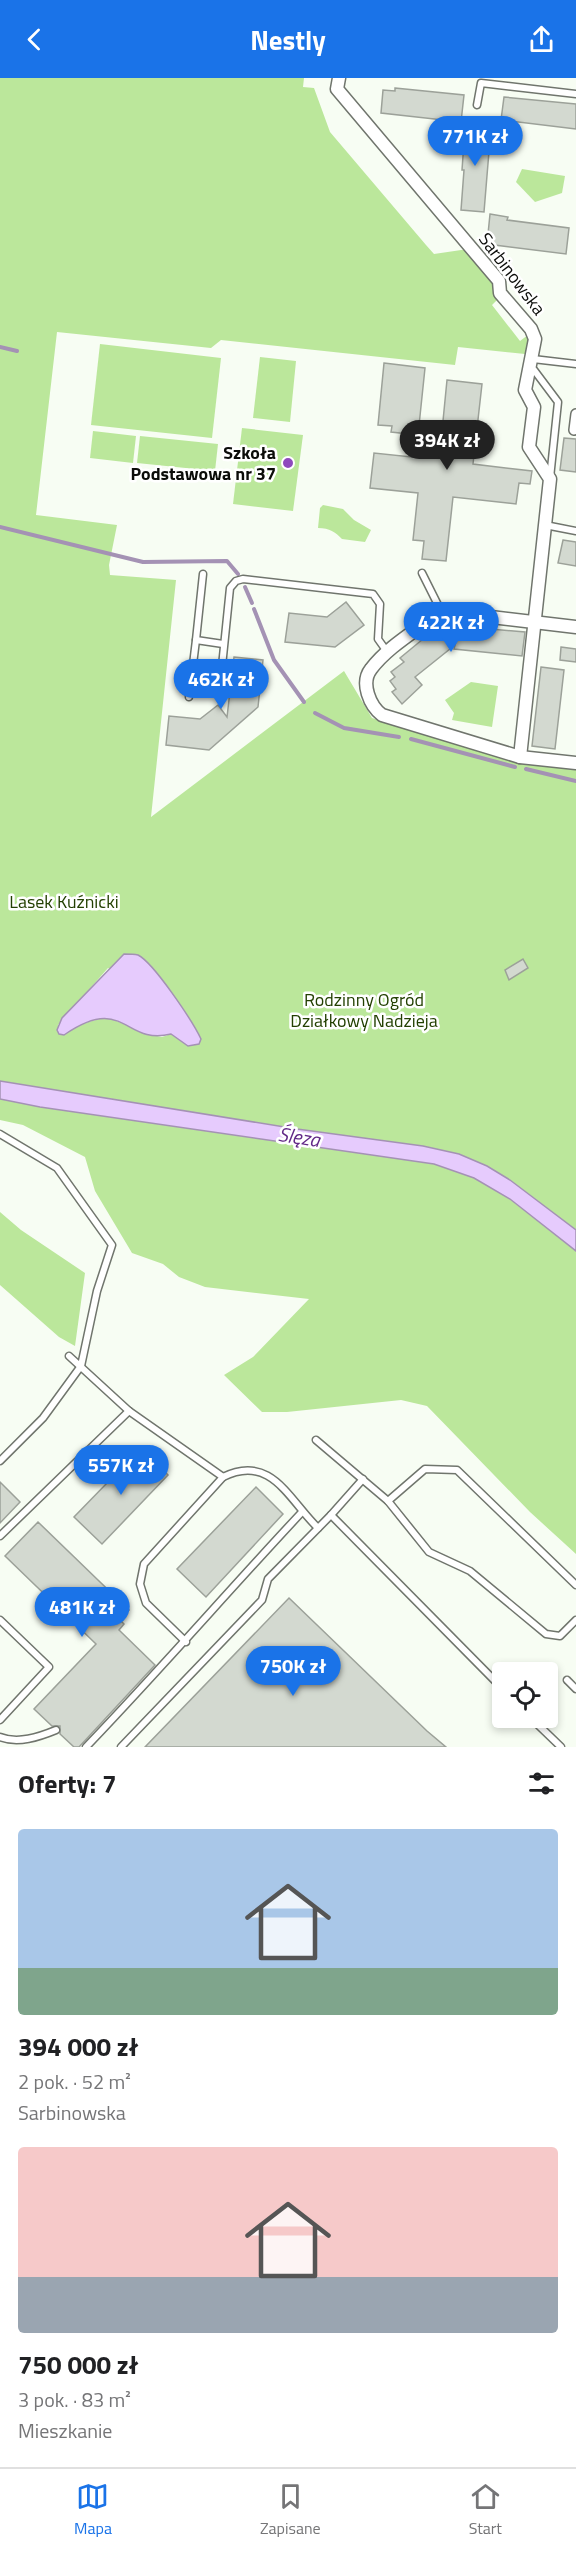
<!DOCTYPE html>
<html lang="pl">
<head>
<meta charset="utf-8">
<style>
  :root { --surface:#fff; --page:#f2f2f2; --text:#202124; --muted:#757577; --line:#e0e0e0; --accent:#1a73e8 }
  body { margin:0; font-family:"Titillium Web",sans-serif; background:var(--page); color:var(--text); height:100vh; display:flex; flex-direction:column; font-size:22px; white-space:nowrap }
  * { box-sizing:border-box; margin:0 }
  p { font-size:20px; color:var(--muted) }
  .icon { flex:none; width:33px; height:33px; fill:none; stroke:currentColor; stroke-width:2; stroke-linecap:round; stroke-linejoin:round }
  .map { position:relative; height:1669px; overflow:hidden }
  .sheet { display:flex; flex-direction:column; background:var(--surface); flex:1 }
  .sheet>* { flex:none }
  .buttons { position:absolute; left:492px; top:1584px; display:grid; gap:12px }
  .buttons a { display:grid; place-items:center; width:66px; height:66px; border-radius:6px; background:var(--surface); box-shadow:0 3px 9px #0003; font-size:30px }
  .price { position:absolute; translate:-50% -51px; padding:0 14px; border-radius:21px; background:var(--accent); color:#fff; font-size:20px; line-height:39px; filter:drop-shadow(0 2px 3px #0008) }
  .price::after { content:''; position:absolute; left:50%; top:36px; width:18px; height:14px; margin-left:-9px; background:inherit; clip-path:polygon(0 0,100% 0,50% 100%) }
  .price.current { background:#222; color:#fff }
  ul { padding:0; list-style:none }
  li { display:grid; align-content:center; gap:12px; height:318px; padding:0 18px }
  li span { display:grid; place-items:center; height:186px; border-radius:6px; color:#555 }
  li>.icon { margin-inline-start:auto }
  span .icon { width:108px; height:108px; fill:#fffc; stroke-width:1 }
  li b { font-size:26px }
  h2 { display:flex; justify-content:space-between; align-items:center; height:72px; padding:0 18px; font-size:26px }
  header { display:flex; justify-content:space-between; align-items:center; height:78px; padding:0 18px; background:var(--accent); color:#fff; font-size:27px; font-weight:700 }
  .dock { display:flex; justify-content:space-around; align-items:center; height:84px; border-top:2px solid var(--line); background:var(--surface); font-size:16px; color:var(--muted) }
  .dock a { display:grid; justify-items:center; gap:3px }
  .dock .current { color:var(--accent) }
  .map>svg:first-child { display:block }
  .green { fill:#bbe79b; fill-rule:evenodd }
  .water { fill:#e6cbfd; stroke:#a492b4; stroke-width:1.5 }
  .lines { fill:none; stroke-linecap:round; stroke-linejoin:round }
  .stream { stroke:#a492b4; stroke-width:4 }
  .building { fill:#d3d9d0; stroke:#9ca199; stroke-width:1.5 }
  .service-casing { stroke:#70756d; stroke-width:9 }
  .pedestrian-casing { stroke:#70756d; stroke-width:12 }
  .minor-casing { stroke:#70756d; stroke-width:15 }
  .service { stroke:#fff; stroke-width:6 }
  .pedestrian { stroke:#fff; stroke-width:9 }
  .minor { stroke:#fff; stroke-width:12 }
  .poi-dot { fill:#8e49bd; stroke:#fff; stroke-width:2 }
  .labels { text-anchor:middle; stroke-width:5; stroke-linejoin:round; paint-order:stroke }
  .street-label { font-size:18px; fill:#0b0c09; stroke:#fff }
  .poi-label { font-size:18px; font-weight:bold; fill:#0b0c09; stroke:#fff; text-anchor:end }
  .park-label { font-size:18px; fill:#234002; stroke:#fff }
  .water-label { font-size:20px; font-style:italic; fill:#622987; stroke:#fff }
</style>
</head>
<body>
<header><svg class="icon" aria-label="back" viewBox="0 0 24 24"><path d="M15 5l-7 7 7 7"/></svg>Nestly<svg class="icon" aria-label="share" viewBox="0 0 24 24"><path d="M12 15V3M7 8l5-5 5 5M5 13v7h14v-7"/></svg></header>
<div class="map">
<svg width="576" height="1669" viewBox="0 0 576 1669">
  <rect width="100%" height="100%" fill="#f7fdf3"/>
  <g class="green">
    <path d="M 0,0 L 304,0 L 303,9 L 314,10 L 330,54 L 426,167 L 434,176 L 468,171 L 494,204 L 498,221 L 492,227 L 520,263 L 528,257 C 531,262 529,271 525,276 L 458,269 L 455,287 L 221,262 L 211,270 L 57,254 L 36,437 L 117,447 L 109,487 L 110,497 L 176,502 L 151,739 L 344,593 L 372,640 L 523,686 L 576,692 L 576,1152 L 510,1102 L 459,1076 L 423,1068 L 297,1051 L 0,1003 ZM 108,890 L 182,929 L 201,961 L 198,966 L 188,968 L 171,956 L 162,959 L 147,956 L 107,939 L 77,947 L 58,947 Z"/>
    <polygon points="522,91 565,98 562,115 535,124 516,104"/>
    <polygon points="100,266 221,280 212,360 91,347"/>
    <polygon points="260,279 296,283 290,344 253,340"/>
    <polygon points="242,350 303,357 293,433 233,426"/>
    <polygon points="93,353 136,358 133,385 90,380"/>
    <polygon points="140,358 218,366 215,393 137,385"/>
    <path d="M 323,427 L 343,431 L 354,442 L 371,452 L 365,464 L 342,461 C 335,454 330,450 318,450 L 320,430 Z"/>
    <polygon points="471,604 498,608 492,649 452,642 454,635 445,622"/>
    <polygon points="0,1021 40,1029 434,1086 474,1100 510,1121 576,1173 576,1476 530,1434 427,1328 401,1322 287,1334 262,1334 224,1297 253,1279 309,1221 205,1209 179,1199 163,1186 132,1175 95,1113 85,1079 23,1047 0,1042"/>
    <polygon points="0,1134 21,1152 85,1195 75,1268 59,1259 0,1207"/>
  </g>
  <g class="water">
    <path d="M 124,876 C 129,876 134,876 138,877 C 154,885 193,944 201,961 L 199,966 L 188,968 L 171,956 C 124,968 125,915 64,957 L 59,956 L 57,952 L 62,940 Z"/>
    <polygon points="0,1003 297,1051 423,1068 459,1076 487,1088 510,1102 576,1152 576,1173 510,1121 474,1100 434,1086 40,1029 0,1021"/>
  </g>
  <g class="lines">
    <g class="stream">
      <polyline points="0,269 17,273"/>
      <polyline points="0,449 143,484 227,483 238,496"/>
      <polyline points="245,509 252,525"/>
      <polyline points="254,531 274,582 304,624"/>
      <polyline points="315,635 344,650 399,659"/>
      <polyline points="411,661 515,689"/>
      <polyline points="526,691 576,703"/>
    </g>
  </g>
  <g class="building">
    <polygon points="395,10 464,17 461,44 381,35 383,12 395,13"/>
    <polygon points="504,19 576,26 576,51 501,42"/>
    <polygon points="462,47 491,49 484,134 461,132 464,92 462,92 464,64 460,64"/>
    <polygon points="490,136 508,139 507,142 569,150 566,176 487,166"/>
    <polygon points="384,285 425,290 418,357 391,354 392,348 378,347"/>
    <polygon points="447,302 482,306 473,386 532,393 530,406 519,405 516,426 453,419 446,483 422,481 424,463 413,462 418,415 370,410 374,375 421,380 424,352 442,353"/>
    <polygon points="564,360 576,361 576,394 560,392"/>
    <polygon points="563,462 576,464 576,488 558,485"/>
    <polygon points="346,524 364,547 335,569 285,564 289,535 327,539"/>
    <polygon points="440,547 455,566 457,548 525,554 522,578 454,571 455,567 415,599 422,607 402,626 392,614 396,611 390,603 395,599 391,594 404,584 400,580"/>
    <polygon points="561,569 576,571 576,584 560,582"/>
    <polygon points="234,579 263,582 258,629 209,672 166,667 169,638 200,641 218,627 227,639"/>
    <polygon points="541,589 564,592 555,671 532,668"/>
    <polygon points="523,881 528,890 509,902 505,892"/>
    <polygon points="141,1370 168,1397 102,1466 74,1439"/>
    <polygon points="0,1404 20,1424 0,1445"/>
    <polygon points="256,1409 283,1436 206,1519 177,1491"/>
    <polygon points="38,1444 129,1532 120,1542 124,1546 119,1552 155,1587 79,1669 74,1669 60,1656 60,1648 52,1648 34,1631 96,1566 5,1478"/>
    <polygon points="289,1520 427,1653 446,1669 145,1669"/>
  </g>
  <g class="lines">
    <g class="service-casing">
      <g id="service">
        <polyline points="477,27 481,5 576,16"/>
        <polyline points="533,281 576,286"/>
        <polyline points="529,291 534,292 558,324 550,400"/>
        <polyline points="545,447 576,453"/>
        <polyline points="422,495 441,533"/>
        <polyline points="196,562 203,496"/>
        <polyline points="221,598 230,510 236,503 243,501 373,516 380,526 378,561 388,575"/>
        <polyline points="189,619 196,562 223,566"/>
        <polyline points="0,1056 57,1090 112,1167 97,1213 81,1288 43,1340 0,1383"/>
        <path d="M 69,1278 L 129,1333 L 223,1399 C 271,1375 289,1422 318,1450"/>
        <polyline points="316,1362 388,1423 429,1474 470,1493 546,1556 560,1558 576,1542"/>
        <polyline points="388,1423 425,1391 457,1392 576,1507"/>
        <polyline points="331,1437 363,1401"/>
        <polyline points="0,1458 129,1333"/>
        <polyline points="0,1542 49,1589 0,1642"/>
        <polyline points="186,1564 146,1525 140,1506 144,1486 223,1399"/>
        <polyline points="567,1602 576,1611"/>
        <polyline points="531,1640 561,1669"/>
        <path d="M 0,1659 C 18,1666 39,1659 56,1652"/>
        <path d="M 86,1669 C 160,1592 229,1512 302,1434"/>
        <polyline points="121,1669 262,1522 268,1501 331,1437 502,1610"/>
      </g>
    </g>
    <g class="pedestrian-casing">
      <polyline id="pedestrian" points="574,352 576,336"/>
    </g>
    <g class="minor-casing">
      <g id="minor">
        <polyline points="339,0 337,11 499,203 500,215 531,251 535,261 525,312 534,329 529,369 550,401 520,679"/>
        <path d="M 576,549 L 441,533 C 419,551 388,568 371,591 C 360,605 370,628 382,637 L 520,679 L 576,685"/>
      </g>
    </g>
    <use href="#service" class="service"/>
    <use href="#pedestrian" class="pedestrian"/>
    <use href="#minor" class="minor"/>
  </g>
  <circle class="poi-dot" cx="288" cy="385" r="6"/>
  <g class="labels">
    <g class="street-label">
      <text transform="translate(512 196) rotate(53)" y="6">Sarbinowska</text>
    </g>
    <g class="poi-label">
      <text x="276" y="381">Szkoła<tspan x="276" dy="21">Podstawowa nr 37</tspan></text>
    </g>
    <g class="park-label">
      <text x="64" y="830">Lasek Kuźnicki</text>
      <text x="364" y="928">Rodzinny Ogród<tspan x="364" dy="21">Działkowy Nadzieja</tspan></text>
    </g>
    <g class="water-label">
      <text transform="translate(299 1059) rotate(9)" y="7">Ślęza</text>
    </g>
  </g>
</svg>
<div class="buttons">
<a><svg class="icon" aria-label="locate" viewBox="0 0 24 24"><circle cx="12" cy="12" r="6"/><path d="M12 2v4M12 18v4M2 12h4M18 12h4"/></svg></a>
</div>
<b class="price" style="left:475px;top:89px">771K zł</b>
<b class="price current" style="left:447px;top:393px">394K zł</b>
<b class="price" style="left:451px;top:575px">422K zł</b>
<b class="price" style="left:221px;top:632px">462K zł</b>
<b class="price" style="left:121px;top:1418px">557K zł</b>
<b class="price" style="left:82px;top:1560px">481K zł</b>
<b class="price" style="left:293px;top:1619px">750K zł</b>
</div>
<section class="sheet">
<h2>Oferty: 7<svg class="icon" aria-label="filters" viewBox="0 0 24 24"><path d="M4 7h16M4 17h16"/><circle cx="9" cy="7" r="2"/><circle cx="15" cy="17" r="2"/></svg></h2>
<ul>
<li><span style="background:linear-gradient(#a9c7e8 75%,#7fa58c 0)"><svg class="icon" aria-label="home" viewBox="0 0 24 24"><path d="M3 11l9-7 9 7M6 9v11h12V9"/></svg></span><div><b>394 000 zł</b><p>2 pok. · 52 m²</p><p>Sarbinowska</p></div></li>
<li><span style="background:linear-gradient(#f6c9c9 70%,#9aa5b1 0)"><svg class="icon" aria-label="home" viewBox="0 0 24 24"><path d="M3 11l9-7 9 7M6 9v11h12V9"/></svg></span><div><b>750 000 zł</b><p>3 pok. · 83 m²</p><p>Mieszkanie</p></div></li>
</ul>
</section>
<nav class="dock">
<a class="current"><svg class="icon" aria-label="map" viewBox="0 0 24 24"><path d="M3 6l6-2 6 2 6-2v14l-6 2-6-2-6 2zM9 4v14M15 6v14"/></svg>Mapa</a>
<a><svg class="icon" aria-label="saved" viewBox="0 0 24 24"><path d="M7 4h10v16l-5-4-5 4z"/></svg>Zapisane</a>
<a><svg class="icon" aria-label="home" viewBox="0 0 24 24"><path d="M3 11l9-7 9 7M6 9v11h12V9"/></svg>Start</a>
</nav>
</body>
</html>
